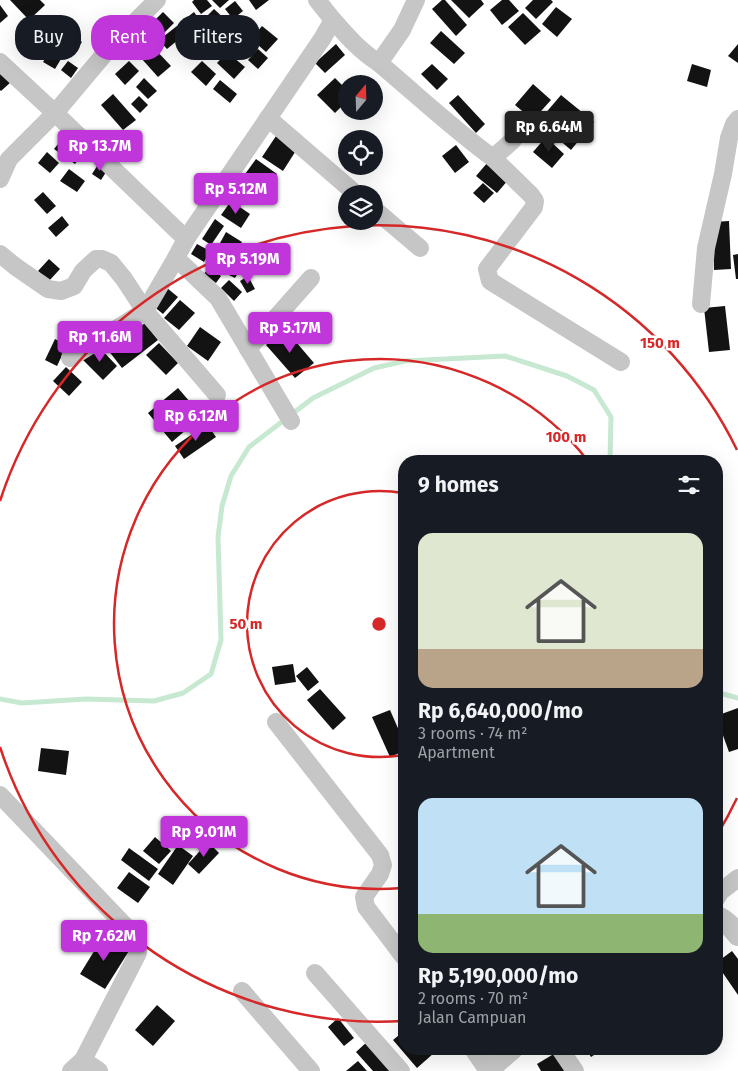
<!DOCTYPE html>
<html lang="en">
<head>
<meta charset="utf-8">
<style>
  :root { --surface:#171b24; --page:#20242c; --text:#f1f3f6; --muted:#9ea1a6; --accent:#c036db }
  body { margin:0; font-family:"Fira Sans",sans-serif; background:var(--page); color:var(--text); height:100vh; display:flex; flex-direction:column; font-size:19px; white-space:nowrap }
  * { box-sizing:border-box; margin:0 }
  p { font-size:16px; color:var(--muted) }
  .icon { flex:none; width:28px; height:28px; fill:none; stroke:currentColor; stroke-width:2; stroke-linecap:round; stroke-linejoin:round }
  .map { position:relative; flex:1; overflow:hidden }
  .drawer { position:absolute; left:398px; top:455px; width:325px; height:600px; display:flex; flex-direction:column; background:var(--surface); border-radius:20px; box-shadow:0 5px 20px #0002 }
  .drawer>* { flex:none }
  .banner { position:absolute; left:15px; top:15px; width:308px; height:45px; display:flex; gap:10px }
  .needle { width:32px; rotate:19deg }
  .fabs { position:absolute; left:338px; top:75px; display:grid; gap:10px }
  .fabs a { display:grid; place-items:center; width:45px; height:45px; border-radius:50%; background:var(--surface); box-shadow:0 5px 20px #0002; font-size:25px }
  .price { position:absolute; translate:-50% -42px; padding:0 11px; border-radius:5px; background:var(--accent); color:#fff; font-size:16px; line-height:32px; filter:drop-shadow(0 1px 2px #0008) }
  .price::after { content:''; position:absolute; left:50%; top:30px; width:15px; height:11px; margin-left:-8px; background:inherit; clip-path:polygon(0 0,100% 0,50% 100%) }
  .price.active { background:#222; color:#fff }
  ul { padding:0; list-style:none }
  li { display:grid; align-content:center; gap:10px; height:265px; padding:0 20px }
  li span { display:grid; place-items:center; height:155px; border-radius:15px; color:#555 }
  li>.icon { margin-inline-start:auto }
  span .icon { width:90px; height:90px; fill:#fffc; stroke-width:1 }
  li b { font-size:21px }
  h2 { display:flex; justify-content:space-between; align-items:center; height:60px; padding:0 20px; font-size:21px }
  .pill { padding:0 18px; border-radius:20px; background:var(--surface); box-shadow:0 5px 20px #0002; font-size:18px; line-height:45px }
  .pill.active { background:var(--accent); color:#fff }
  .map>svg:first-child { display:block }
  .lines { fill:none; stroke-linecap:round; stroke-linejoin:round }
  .stream { stroke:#c7e9d1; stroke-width:5 }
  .building { fill:#131313 }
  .minor { stroke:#c6c6c6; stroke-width:18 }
  .tertiary { stroke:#c6c6c6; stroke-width:22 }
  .ring { fill:none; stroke:#d62828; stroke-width:2.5 }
  .centre { fill:#d62828; stroke:#fff; stroke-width:2.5 }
  .ring-label { font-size:15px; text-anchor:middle; font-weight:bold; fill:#d62828; stroke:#fff; stroke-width:5; stroke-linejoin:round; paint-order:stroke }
</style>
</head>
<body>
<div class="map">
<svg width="738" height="1071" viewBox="0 0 738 1071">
  <rect width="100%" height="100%" fill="#fff"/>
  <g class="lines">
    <g class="stream">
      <polyline points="716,692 738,698"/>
      <polyline points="0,699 22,703 86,699 154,701 183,693 211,674 221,640 218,537 222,506 231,476 249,447 313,398 374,368 405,361 505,356 567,376 594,390 611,417 610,461"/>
    </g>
  </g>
  <g class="building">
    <polygon points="10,0 40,0 45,5 29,20"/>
    <polygon points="194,0 207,0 212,6 201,14 192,2"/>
    <polygon points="212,0 229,0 220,8"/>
    <polygon points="249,0 269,0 256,10"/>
    <polygon points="442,0 445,0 467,25 456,36 432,9"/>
    <polygon points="451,0 481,0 484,4 469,18"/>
    <polygon points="502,0 509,0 519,11 502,25 490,10"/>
    <polygon points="533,0 551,0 553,2 536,19 525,8"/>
    <polygon points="235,1 243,11 233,19 225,9"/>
    <polygon points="0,5 8,16 0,23"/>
    <polygon points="556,7 572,19 557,37 542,24"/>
    <polygon points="214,9 229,23 220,32 205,18"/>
    <polygon points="163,12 174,23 161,36 150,25"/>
    <polygon points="194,12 206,29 193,39 180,23"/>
    <polygon points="523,13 541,31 525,45 508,27"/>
    <polygon points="177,26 184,35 167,49 159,40"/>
    <polygon points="262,26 278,39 266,52 251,39"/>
    <polygon points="211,31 222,44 208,57 197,44"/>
    <polygon points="236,31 251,48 241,57 226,40"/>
    <polygon points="441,31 465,53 454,64 430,43"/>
    <polygon points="68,32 82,42 72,55 59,45"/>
    <polygon points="336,44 345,55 325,73 315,63"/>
    <polygon points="738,44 738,63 728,56"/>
    <polygon points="52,47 64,54 55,69 43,62"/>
    <polygon points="153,47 171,66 158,77 141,58"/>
    <polygon points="258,49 268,58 258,69 248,60"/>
    <polygon points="227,52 245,67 234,79 217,63"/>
    <polygon points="68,61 78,68 71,78 61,70"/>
    <polygon points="129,61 139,71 125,85 115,74"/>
    <polygon points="202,61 216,74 206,86 191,72"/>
    <polygon points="432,64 448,79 437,90 421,74"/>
    <polygon points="692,64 711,70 707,87 687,81"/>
    <polygon points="0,71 11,82 1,91 0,90"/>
    <polygon points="144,78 157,91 148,99 136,87"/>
    <polygon points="335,78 346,89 346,102 335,113 317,95"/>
    <polygon points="220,80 237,94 230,103 213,89"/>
    <polygon points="533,84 551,100 533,120 515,105"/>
    <polygon points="113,94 136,120 123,130 101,105"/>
    <polygon points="458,95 485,124 476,133 449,103"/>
    <polygon points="561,95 594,122 571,150 538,122"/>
    <polygon points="139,96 148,105 140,113 131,104"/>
    <polygon points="67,133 87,148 75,164 54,149"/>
    <polygon points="276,136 297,149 283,171 262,157"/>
    <polygon points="546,137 564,154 552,168 533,152"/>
    <polygon points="456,145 469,162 455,173 442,156"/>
    <polygon points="47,152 59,163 50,173 38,163"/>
    <polygon points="256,159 277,174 260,196 240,181"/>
    <polygon points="488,162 509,179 497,193 476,176"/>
    <polygon points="99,163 108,169 101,180 92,174"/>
    <polygon points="69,169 85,181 77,192 60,181"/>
    <polygon points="483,183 494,193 484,203 473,193"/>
    <polygon points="43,192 56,206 47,214 34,200"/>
    <polygon points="231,201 250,214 241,228 221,215"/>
    <polygon points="62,216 69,225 56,237 48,228"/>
    <polygon points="215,219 224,226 211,245 202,239"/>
    <polygon points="729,221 731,269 714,270 713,222"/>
    <polygon points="226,232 242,242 235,254 219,245"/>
    <polygon points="245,243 258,249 249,267 236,260"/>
    <polygon points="197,244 210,251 204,262 191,254"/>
    <polygon points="213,254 241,268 235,278 208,265"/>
    <polygon points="738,254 738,279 736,279 733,255"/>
    <polygon points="49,259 60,269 49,281 38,271"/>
    <polygon points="209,267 221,276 216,283 204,274"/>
    <polygon points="248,276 255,289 247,293 240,281"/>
    <polygon points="229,280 242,292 234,301 221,288"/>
    <polygon points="167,288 178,297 163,314 152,305"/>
    <polygon points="180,300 195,313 179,330 164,318"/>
    <polygon points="725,306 730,350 709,352 704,308"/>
    <polygon points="145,323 158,340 122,368 108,350"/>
    <polygon points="200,327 221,342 208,361 187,346"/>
    <polygon points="285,329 314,363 295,378 266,345"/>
    <polygon points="55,339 67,345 57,366 45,360"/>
    <polygon points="159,343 178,363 166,375 146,355"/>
    <polygon points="98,346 117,366 103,380 83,360"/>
    <polygon points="66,367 82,382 69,396 53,381"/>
    <polygon points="178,388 202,416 172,442 148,413"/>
    <polygon points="207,424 216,437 184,459 175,446"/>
    <polygon points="293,664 296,682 275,685 272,667"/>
    <polygon points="307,667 319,682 308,691 296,676"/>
    <polygon points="320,689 346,718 333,730 307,700"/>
    <polygon points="738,708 738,749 729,752 716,716"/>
    <polygon points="390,710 404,742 404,751 390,757 372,717"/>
    <polygon points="41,748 69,751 66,775 38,771"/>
    <polygon points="155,837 171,851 159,864 143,851"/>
    <polygon points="208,842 219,853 199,874 188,864"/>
    <polygon points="178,845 193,856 173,885 158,874"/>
    <polygon points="129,848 158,869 149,881 121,860"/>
    <polygon points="129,872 150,887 138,903 117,888"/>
    <polygon points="104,935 129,951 105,989 80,974"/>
    <polygon points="732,951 738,959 738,995 716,963"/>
    <polygon points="157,1005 175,1021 153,1046 135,1030"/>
    <polygon points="338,1018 354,1038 344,1046 328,1027"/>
    <polygon points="404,1031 404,1049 430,1049 434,1053 417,1068 393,1040"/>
    <polygon points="369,1040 397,1071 373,1071 356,1052"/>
    <polygon points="586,1049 603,1049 591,1057"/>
    <polygon points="557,1052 568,1071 541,1071 537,1064"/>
    <polygon points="358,1061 367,1071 346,1071"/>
  </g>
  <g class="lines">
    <g class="minor">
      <path d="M 333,20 C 347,36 361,52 379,63 L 402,30 L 416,0"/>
      <polyline points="0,62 55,113 186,239"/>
      <path d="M 379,63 C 417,95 453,129 493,158 L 512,141 L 519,132"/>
      <polyline points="268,118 356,194"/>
      <polyline points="493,158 531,195 535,201 534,207 487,269 490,281 621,362"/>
      <polyline points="0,179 9,159 55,113 112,45 157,0"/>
      <polyline points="374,209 420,248"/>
      <polyline points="0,254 16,267 48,289 61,291 74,286 83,271 96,259 102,259 111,263 124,279 145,311 217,395"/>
      <polyline points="176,258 218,298 291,421"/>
      <polyline points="701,304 706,248 723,174 729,138 734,124 738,119"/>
      <polyline points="248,349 311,278"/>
      <polyline points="70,358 145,311 176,258 186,239 322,39 333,20 317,0"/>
      <polyline points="276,722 380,855 383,865 380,874 364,897 366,907 404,957"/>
      <path d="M 0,795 L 128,929 C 134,937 137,943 138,953 L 83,1060 L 71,1071"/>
      <polyline points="716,899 720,892 738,878"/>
      <polyline points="315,973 401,1071"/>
      <polyline points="242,991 311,1071"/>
      <polyline points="473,1049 488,1071"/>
      <polyline points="560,1049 575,1071"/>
      <polyline points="83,1060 99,1071"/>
    </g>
    <g class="tertiary">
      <path d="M 716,916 C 725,920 732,927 738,935"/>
      <polyline points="488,1071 497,1062 512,1049"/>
    </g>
  </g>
  <g class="ring">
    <path d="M403 755A133 133 0 1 1 403 493"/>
    <path d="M402 888A265 265 0 1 1 588 461"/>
    <path d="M737 798A398 398 0 0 1 717 835M403 1021A398 398 0 0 1 0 747M0 501A398 398 0 0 1 737 450"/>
  </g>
  <circle cx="379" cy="624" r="8" class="centre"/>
  <g class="ring-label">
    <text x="660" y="348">150 m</text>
    <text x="566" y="442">100 m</text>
    <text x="246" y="629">50 m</text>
  </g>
</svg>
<div class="fabs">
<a><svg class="needle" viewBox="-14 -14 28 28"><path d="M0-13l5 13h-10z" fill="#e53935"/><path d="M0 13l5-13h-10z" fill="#9ea1a6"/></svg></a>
<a><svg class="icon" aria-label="locate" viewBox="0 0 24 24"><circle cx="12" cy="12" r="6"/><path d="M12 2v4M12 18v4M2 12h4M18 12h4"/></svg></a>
<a><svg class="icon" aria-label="layers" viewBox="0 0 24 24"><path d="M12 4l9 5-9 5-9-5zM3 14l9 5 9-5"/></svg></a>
</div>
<b class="price active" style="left:549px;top:153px">Rp 6.64M</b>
<b class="price" style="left:100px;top:172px">Rp 13.7M</b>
<b class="price" style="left:236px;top:215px">Rp 5.12M</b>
<b class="price" style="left:248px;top:285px">Rp 5.19M</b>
<b class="price" style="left:290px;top:354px">Rp 5.17M</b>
<b class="price" style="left:100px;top:363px">Rp 11.6M</b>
<b class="price" style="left:196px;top:442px">Rp 6.12M</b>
<b class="price" style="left:204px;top:858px">Rp 9.01M</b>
<b class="price" style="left:104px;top:962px">Rp 7.62M</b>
<div class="banner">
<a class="pill">Buy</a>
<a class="pill active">Rent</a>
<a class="pill">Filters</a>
</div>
<section class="drawer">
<h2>9 homes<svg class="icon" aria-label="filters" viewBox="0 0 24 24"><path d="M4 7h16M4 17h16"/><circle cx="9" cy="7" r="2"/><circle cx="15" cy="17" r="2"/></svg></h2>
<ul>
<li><span style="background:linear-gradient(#dfe7d0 75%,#b9a48a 0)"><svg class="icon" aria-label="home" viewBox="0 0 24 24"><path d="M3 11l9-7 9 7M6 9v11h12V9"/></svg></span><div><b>Rp 6,640,000/mo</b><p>3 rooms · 74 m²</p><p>Apartment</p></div></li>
<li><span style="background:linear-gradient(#bfe0f5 75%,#8fb573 0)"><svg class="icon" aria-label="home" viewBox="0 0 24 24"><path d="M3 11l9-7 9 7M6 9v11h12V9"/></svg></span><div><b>Rp 5,190,000/mo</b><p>2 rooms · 70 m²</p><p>Jalan Campuan</p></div></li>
</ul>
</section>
</div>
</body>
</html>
